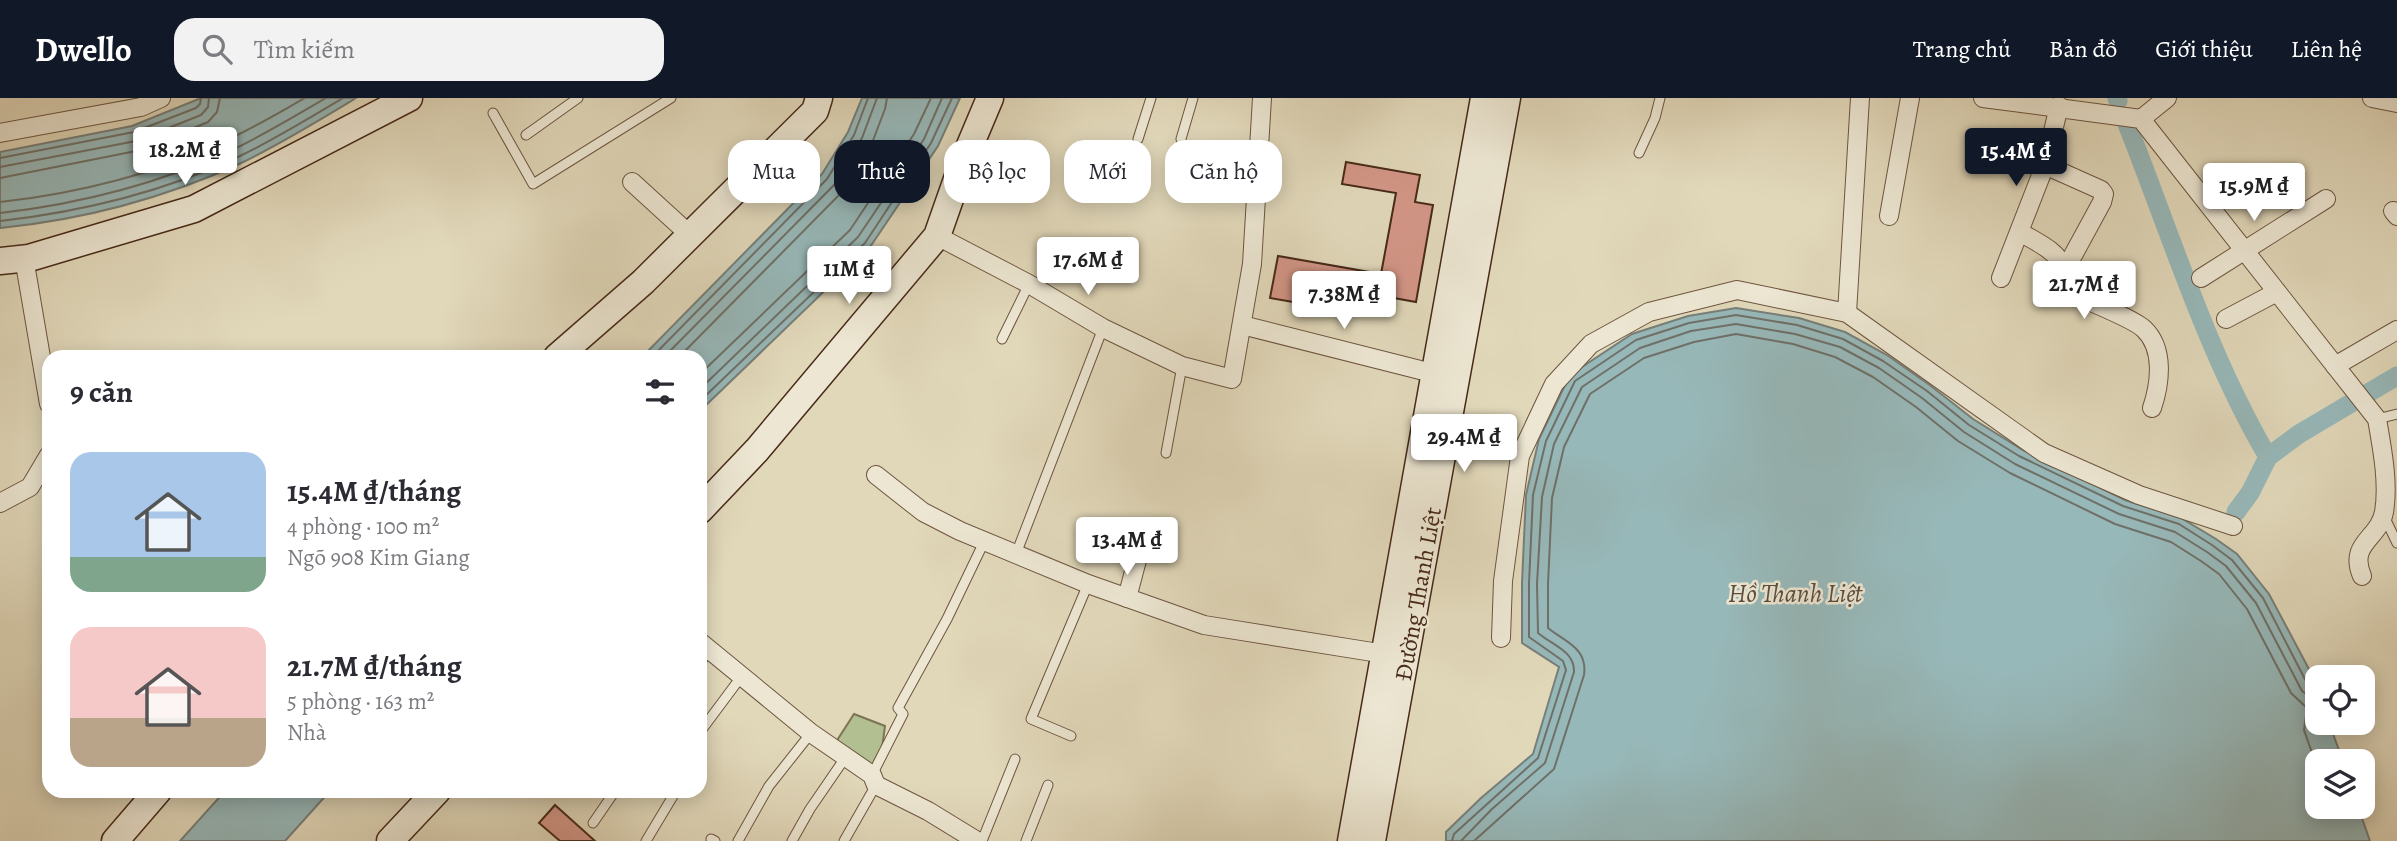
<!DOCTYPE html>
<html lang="vi">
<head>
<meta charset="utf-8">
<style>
  :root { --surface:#fff; --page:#f2f2f3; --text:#2b2b33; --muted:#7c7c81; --accent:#111827 }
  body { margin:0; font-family:Alegreya,serif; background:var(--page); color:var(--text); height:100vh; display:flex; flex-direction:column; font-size:26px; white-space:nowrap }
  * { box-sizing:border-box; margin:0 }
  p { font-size:23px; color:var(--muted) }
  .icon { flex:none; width:38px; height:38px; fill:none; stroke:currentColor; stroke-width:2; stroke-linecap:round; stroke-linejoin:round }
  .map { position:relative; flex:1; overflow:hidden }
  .side { position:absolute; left:42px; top:252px; width:665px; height:448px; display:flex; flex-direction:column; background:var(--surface); border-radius:21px; box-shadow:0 4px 18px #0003 }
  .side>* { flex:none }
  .guide { position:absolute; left:728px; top:42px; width:665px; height:63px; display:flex; gap:14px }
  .tools { position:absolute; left:2305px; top:567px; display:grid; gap:14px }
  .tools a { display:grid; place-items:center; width:70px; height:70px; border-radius:14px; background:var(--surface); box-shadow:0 4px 18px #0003; font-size:35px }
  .price { position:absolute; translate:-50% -60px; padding:0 16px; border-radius:7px; background:#fff; color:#222; font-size:23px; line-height:46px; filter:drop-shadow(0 2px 4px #0008) }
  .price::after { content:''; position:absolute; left:50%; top:42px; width:21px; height:16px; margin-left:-10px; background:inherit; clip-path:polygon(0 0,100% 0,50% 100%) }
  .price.active { background:var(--accent); color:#fff }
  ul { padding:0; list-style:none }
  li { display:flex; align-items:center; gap:21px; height:175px; padding:0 28px }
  li span { display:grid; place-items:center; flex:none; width:196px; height:140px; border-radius:21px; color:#555 }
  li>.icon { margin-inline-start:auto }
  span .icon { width:84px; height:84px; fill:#fffc; stroke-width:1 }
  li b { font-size:30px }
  h2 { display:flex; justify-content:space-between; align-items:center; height:84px; padding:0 28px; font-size:30px }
  .chip { padding:0 24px; border-radius:21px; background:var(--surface); box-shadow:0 4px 18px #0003; font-size:24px; line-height:63px }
  .chip.active { background:var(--accent); color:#fff }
  header { display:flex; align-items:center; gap:42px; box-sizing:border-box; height:98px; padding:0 35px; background:var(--accent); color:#fff }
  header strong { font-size:33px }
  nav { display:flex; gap:38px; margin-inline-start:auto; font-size:24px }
  .search { width:490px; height:63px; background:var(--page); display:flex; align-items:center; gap:18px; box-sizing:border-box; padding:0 24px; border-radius:21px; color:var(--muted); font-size:26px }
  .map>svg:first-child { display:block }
  .green { fill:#b2bf90; stroke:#7c7454; stroke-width:2 }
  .water { fill:#97b8b9; stroke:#777f79; stroke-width:2 }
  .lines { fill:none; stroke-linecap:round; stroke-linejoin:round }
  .shore { stroke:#6f7068; stroke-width:2 }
  .canal { stroke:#97b8b9; stroke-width:19 }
  .building { fill:#d39687; stroke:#472918; stroke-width:2 }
  .lane-casing { stroke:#6e5540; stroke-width:11 }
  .street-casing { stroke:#6e5540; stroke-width:20 }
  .secondary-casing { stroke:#472918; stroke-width:29 }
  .lane { stroke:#ece6d2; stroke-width:9 }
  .street { stroke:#ece6d2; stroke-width:18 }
  .secondary { stroke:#ece6d2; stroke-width:26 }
  .labels { text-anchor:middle; stroke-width:5; stroke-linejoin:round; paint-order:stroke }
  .street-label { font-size:24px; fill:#472918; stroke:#ece6d2 }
  .water-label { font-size:26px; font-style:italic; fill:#5b4d40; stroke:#ece6d2 }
</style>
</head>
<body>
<header>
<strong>Dwello</strong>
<div class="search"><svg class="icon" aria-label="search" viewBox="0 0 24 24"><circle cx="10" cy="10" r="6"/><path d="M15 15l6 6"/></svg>Tìm kiếm</div>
<nav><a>Trang chủ</a><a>Bản đồ</a><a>Giới thiệu</a><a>Liên hệ</a></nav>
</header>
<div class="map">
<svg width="2397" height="743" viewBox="0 0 2397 743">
  <rect width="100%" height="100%" fill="#e1d8ba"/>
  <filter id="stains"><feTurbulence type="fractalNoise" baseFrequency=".00286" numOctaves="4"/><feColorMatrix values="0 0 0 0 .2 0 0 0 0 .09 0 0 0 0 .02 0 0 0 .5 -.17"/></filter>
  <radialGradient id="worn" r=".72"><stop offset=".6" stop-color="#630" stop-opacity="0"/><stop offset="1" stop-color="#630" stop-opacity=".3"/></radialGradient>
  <polygon class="green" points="854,616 885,628 882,651 873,668 836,644"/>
  <g class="water">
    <path d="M 201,0 L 356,0 C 318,23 279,47 239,66 C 164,100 81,122 0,130 L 0,54 L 132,28 Z"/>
    <polygon points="862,0 960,0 938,48 870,149 700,313 700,259 642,259 822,76 848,34"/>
    <polygon points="1736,210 1799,220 1845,234 1887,257 1931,288 1973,321 2023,352 2125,402 2181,420 2216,441 2237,456 2269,496 2311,575 2317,592 2317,625 2329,625 2343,663 2317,663 2317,709 2358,709 2370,743 1446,743 1446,734 1481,700 1533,656 1559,569 1522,545 1522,485 1526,397 1539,341 1570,277 1632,236 1688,218"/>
    <polygon points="225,693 330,693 285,743 180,743"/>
  </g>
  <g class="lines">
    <g class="shore">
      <polyline points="0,60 134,34 196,10 200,6 201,0"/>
      <polyline points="0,69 136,43 201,17 208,9 209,0"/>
      <polyline points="0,80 141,52 208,24 217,14 220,0"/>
      <path d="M 0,104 C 76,96 160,75 229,41 C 255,29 280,14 305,0"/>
      <path d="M 0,115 C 79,106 160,85 232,52 C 264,37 295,18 326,0"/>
      <path d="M 0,123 C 80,114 162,94 236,60 C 272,43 308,21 343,0"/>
      <polyline points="652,259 827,81 854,37 868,0"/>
      <polyline points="664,259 834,87 862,40 877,0"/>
      <polyline points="679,259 842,94 872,45 885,11 887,0"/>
      <polyline points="700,276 850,132 914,36 931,0"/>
      <polyline points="700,291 858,139 924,41 942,0"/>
      <polyline points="700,303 865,145 931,45 952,0"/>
      <polyline points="1452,743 1454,736 1538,660 1566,572 1563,563 1529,539 1529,485 1533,397 1546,343 1575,283 1636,242 1689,225 1736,217 1797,227 1843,241 1883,263 1927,293 1969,327 2019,358 2123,408 2179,426 2212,447 2232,462 2263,500 2308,587 2317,590"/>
      <path d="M 1461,743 L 1492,711 L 1545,665 L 1574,574 C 1575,553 1552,547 1538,535 L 1537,486 L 1542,399 L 1554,346 L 1582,289 L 1640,250 L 1691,233 L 1736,226 L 1795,236 L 1840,249 L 1879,270 L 1922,300 L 1964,334 L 2015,366 L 2119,416 L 2175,434 L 2207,454 L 2226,468 L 2256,505 L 2302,593 L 2309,598 L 2317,599"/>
      <path d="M 1474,743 L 1554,671 L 1584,577 C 1588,550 1565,544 1548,530 L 1548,486 L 1552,400 L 1564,349 L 1590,296 L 1644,260 L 1694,244 L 1736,236 L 1793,246 L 1835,259 L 1873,279 L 1916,309 L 1958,343 L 2010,375 L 2115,426 L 2171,444 L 2201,463 L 2219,476 L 2247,511 L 2291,595 L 2307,610 L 2304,632 L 2317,669"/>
    </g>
    <g class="canal">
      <polyline points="2117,0 2118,3"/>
      <path d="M 2127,26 C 2171,137 2207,255 2268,359 L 2250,395 L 2236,414"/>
      <polyline points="2268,359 2299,336 2397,278"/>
    </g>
  </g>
  <g class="building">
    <polygon points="1346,64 1420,77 1415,104 1433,107 1416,204 1372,196 1368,217 1270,200 1278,158 1381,176 1396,95 1342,86"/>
    <polygon points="555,707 595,743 560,743 539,725"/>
  </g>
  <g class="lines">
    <g class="lane-casing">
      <g id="lane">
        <polyline points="493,15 533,86 671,0"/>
        <polyline points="526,37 578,0"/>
        <polyline points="1138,41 1151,0"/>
        <polyline points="1181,41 1193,0"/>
        <polyline points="1639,55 1655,20 1660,0"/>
        <polyline points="1002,241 1029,186"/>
        <polyline points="2377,321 2397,316"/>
        <polyline points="1166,355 1182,268"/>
        <polyline points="2384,418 2397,445"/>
        <polyline points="1016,456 1103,230"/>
        <polyline points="700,565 709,552"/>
        <polyline points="700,634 741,579"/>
        <polyline points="1071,638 1031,621 1088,486"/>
        <polyline points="872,677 903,616 898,610 947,521 984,444"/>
        <polyline points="593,725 615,693"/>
        <polyline points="711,741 715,743"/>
        <polyline points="646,743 676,693"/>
        <polyline points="738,743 769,688 811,635"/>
        <polyline points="792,743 810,711 845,660"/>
        <polyline points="844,743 876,687"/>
        <polyline points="982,743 1015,661"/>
        <polyline points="1026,743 1048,687"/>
      </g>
    </g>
    <g class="street-casing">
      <g id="street">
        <path d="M 1983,0 L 2141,21 L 2377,321 C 2382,350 2389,385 2384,414 C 2379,441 2348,445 2362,478"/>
        <polyline points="2372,0 2397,5"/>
        <polyline points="2141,21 2167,0"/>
        <polyline points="0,35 141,9 161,0"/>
        <polyline points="2045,67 2101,92 2104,96 2102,104 2065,172"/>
        <polyline points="632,84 690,137"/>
        <polyline points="2393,113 2397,118"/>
        <polyline points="1889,118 1910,0"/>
        <path d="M 2020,134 C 2034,143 2057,152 2063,169 C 2067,178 2061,187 2070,195 C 2086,202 2134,221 2144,231 C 2165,251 2160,286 2152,310"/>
        <polyline points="937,138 1029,186 1103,230 1182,268 1232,281 1252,166 1262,0"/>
        <polyline points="24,160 49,306"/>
        <polyline points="2001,180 2045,67 2059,8"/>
        <polyline points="2201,180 2326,101"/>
        <polyline points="1847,215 1860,0"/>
        <polyline points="2226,221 2277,194"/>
        <polyline points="1242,227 1436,276"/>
        <polyline points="2335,268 2397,232"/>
        <polyline points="876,377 923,414 960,433 1088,486 1204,527 1385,556"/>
        <polyline points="0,405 30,389 49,357"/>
        <polyline points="1127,500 1141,447"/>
        <polyline points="1501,540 1503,483 1520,358 1554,286 1591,246 1649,214 1737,192 1847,215 2044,355 2139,397 2233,428"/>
        <polyline points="700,544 811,635 872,677 876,687 928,713 977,743"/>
      </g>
    </g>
    <g class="secondary-casing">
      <g id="secondary">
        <polyline points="0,163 29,160 194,111 409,0"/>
        <polyline points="557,259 643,184 815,13 819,0"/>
        <polyline points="700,412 757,352 937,138 963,64 990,0"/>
        <polyline points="115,743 158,693"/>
        <polyline points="390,743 437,693"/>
        <polyline points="1351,743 1484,0"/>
        <polyline points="1372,743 1507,0"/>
      </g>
    </g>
    <use href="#lane" class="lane"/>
    <use href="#street" class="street"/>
    <use href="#secondary" class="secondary"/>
  </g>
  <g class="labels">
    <g class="street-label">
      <text transform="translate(1418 496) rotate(-80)" y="8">Đường Thanh Liệt</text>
    </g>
    <g class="water-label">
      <text x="1795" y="504">Hồ Thanh Liệt</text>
    </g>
  </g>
  <rect width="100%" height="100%" filter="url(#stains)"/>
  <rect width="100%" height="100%" fill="url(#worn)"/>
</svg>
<div class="tools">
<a><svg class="icon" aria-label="locate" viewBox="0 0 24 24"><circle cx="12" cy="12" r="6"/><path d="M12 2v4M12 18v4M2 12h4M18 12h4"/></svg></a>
<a><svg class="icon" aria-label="layers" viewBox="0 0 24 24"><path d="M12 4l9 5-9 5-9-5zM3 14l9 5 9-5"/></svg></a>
</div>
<b class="price" style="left:185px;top:89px">18.2M ₫</b>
<b class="price active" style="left:2016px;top:90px">15.4M ₫</b>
<b class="price" style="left:2254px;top:125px">15.9M ₫</b>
<b class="price" style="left:1088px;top:199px">17.6M ₫</b>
<b class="price" style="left:849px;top:208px">11M ₫</b>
<b class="price" style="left:2084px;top:223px">21.7M ₫</b>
<b class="price" style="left:1344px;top:233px">7.38M ₫</b>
<b class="price" style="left:1464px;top:376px">29.4M ₫</b>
<b class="price" style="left:1127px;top:479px">13.4M ₫</b>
<div class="guide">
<a class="chip">Mua</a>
<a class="chip active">Thuê</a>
<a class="chip">Bộ lọc</a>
<a class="chip">Mới</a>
<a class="chip">Căn hộ</a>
</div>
<section class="side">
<h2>9 căn<svg class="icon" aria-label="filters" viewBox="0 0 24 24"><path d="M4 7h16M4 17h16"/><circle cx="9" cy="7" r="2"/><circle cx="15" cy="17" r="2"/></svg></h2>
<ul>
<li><span style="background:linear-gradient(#a9c7e8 75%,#7fa58c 0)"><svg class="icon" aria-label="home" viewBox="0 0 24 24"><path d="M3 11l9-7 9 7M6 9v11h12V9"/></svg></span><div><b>15.4M ₫/tháng</b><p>4 phòng · 100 m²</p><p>Ngõ 908 Kim Giang</p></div></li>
<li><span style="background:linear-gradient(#f6c9c9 65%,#b9a48a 0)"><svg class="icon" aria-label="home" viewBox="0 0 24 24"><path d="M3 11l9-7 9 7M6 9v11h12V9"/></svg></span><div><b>21.7M ₫/tháng</b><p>5 phòng · 163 m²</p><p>Nhà</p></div></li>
</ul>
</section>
</div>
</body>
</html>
